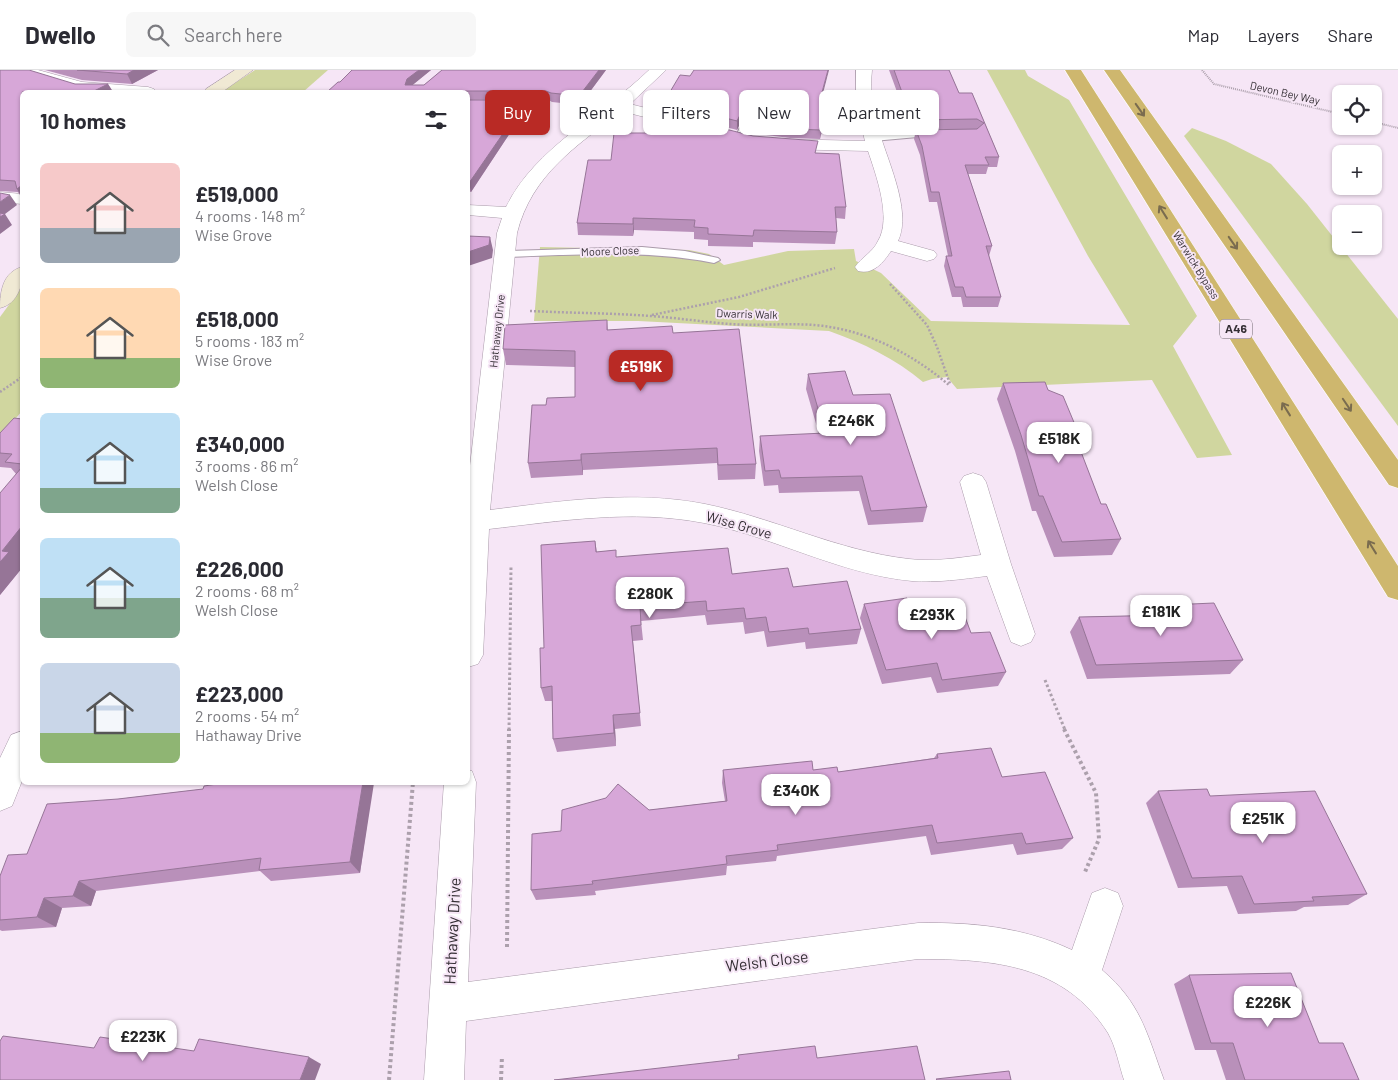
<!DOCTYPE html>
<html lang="en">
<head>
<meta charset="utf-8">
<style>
  :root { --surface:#fff; --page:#f7f7f7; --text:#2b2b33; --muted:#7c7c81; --line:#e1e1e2; --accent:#b92a25 }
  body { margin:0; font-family:Barlow,sans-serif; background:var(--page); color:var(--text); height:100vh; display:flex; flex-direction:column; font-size:19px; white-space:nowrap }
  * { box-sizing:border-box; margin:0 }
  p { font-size:16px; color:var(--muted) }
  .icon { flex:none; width:28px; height:28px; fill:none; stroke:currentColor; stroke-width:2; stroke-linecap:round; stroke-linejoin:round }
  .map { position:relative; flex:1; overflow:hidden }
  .panel { position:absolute; left:20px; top:20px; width:450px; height:695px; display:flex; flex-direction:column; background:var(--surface); border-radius:8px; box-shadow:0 1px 4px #0004 }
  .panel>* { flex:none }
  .guide { position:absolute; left:485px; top:20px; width:475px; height:45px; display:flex; gap:10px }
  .controls { position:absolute; left:1332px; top:15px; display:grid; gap:10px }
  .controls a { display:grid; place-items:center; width:50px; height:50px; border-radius:8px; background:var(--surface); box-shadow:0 1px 4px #0004; font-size:25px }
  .price { position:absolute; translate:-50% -42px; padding:0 11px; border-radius:10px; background:#fff; color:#222; font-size:16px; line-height:32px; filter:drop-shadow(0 1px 2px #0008) }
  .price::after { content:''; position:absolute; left:50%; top:30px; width:15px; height:11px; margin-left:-8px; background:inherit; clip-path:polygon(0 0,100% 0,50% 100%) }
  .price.active { background:var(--accent); color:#fff }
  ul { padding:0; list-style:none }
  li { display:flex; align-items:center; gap:15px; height:125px; padding:0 20px }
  li span { display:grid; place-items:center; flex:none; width:140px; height:100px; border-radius:8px; color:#555 }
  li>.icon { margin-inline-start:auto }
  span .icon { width:60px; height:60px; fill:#fffc; stroke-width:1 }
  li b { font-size:21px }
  h2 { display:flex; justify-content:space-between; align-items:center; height:60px; padding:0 20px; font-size:21px }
  .tag { padding:0 18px; border-radius:8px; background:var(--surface); box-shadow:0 1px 4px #0004; font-size:18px; line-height:45px }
  .tag.active { background:var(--accent); color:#fff }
  header { display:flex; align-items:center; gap:30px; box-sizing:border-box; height:70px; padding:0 25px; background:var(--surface); border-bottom:1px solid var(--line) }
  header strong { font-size:24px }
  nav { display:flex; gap:28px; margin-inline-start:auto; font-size:18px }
  .search { width:350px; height:45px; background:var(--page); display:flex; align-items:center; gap:12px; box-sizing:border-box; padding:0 18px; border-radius:8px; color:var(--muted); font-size:19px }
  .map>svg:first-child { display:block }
  .green { fill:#d0d69f }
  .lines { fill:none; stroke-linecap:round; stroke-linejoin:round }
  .lane-casing { stroke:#aa9baa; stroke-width:2 }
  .street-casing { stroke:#aa9baa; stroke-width:1 }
  .secondary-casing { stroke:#aa9baa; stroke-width:1 }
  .highway-casing { stroke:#fff; stroke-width:1 }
  .path-far3 { stroke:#aca0ac; stroke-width:2; stroke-dasharray:1 1; stroke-linecap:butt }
  .path-far2 { stroke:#aca0ac; stroke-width:2.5; stroke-dasharray:2 2; stroke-linecap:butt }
  .path-far1 { stroke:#aca0ac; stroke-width:3; stroke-dasharray:2.5 2.5; stroke-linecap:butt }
  .path { stroke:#aca0ac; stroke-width:4; stroke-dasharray:3 3; stroke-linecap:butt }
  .lane { fill:#fff; fill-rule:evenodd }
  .street { fill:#fff; fill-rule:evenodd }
  .secondary { fill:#f0e9d4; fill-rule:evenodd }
  .highway { fill:#ceb76e; fill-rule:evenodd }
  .wall { fill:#b990ba }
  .shaded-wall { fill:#967597 }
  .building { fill:#d7a7d8; stroke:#967597 }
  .oneway { stroke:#7a6c4f }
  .labels { text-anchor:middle; stroke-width:4; stroke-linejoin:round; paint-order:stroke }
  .far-street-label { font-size:11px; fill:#352f35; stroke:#f6e6f6 }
  .shield { fill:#f6e6f6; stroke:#6f666f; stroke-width:1 }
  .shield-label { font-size:12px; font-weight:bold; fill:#352f35 }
  .street-label { font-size:14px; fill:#352f35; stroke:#f6e6f6 }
  .near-street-label { font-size:16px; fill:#352f35; stroke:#f6e6f6 }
</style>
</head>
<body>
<header>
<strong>Dwello</strong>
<div class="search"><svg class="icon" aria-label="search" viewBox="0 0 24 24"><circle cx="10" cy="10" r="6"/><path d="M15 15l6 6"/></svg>Search here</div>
<nav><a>Map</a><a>Layers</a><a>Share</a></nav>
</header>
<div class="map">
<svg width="1398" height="1010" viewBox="0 0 1398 1010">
  <rect width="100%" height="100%" fill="#f6e6f6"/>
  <g class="green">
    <polygon points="255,0 328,0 303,22 221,22"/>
    <path d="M 987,0 L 1025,0 L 1028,6 L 1069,30 L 1197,246 L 1173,276 L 1232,385 L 1197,388 L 1152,310 L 957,319 L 947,307 L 932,309 L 923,312 C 896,289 863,273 829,261 L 638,251 L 534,251 L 540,177 L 689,180 L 709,184 L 724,195 L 788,181 L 854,179 L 856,191 L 881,203 L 931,251 L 1130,255 L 1088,186 Z"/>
    <polygon points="1192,58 1226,71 1271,94 1307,134 1398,249 1398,356 1184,66"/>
    <polygon points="22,217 22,341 0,367 0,247"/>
  </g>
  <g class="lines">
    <g class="lane-casing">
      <g id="lane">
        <polygon points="753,38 758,41 745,68 743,70 737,70 735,68 748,41"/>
        <polygon points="937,60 942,63 940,65 873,71 868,68 873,65"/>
        <path d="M 642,177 L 685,181 L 718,188 L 720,190 L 714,193 C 645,179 575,185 505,187 L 499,184 L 505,181 Z"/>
      </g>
    </g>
    <g class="street-casing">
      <g id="street">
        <polygon points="14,0 38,0 82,12 148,17 154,19 156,22 81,22 17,3"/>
        <path d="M 649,0 L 666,0 L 630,34 L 697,51 L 699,54 L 697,57 L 691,59 L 621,41 C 576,77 532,104 517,163 L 490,440 C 562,431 633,420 705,434 C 774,448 838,481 909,489 C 933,492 957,488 981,485 L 960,412 L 964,406 L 973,403 L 982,406 L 986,412 L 1011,494 L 1035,564 L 1031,572 L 1021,576 L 1011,572 L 987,506 C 962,509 937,513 912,511 C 839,504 775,467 704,453 C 632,439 560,451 489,459 L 483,585 L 478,594 L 468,597 L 468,413 L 497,163 L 502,148 L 468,145 L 468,135 L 506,137 C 535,77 603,45 649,0 Z"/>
        <path d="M 856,0 L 872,0 C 870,19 872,36 877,54 C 885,86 913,140 898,171 L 934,181 L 937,185 L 934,189 L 927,191 L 891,181 C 883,193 873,205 858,201 L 855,197 C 862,187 873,182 878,171 C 892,148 876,105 868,81 L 779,79 L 773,78 L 771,74 L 773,70 L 779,69 L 865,71 L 856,35 Z"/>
        <polygon points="0,122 22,124 22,134 0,132"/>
        <polygon points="22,661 22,711 12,736 0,741 0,688 11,665"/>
        <path d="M 468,700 L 472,701 L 476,712 L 468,912 L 918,853 C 972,852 1023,857 1072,880 L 1092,823 L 1105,818 L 1118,823 L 1123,836 L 1102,900 C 1141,933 1147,964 1164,1010 L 1124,1010 C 1119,995 1116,977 1108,963 C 1064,894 993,889 918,889 L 466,951 L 464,1010 L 424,1010 L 444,712 L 468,712 Z"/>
      </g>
    </g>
    <g class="secondary-casing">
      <g id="secondary">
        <polygon points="235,0 253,0 222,22 205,22 206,19"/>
        <path d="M 22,197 C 24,213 18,234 0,238 C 0,221 3,202 22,197 Z"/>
      </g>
    </g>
    <g class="highway-casing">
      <g id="highway">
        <polygon points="1065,0 1081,0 1398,496 1398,530 1388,527"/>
        <polygon points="1104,0 1120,0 1398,390 1398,418 1389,415"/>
      </g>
    </g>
    <g class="path-far3">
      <polyline points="1202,0 1214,14 1341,44"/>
      <polyline points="1374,52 1398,58"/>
    </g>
    <g class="path-far2">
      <polyline points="890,214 927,255 937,277 950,314"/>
      <path d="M 530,241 C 570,243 611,243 651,246 C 678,248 704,252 730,254 C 758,256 786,253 814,255 C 864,259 912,283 950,316"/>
      <polyline points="652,245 739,227 835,198"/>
      <polyline points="0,322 22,307"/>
    </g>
    <g class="path-far1">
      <polyline points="1045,610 1065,660"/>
      <polyline points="509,660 511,495"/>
    </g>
    <g class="path">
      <polyline points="1064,659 1096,723 1099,769 1085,802"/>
      <polyline points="507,877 509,659"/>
      <polyline points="389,1010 413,712"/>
      <polyline points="501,1010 502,986"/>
    </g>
    <use href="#lane" class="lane"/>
    <use href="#street" class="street"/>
    <use href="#secondary" class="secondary"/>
    <use href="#highway" class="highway"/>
  </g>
  <g class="wall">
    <polygon points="0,0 75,14 108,14 113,22 22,22 22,128 18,122 0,121"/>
    <polygon points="45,0 158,0 132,14 82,10"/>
    <polygon points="352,0 431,0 412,15 424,15 442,0 606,0 580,35 552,32 547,29 468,30 468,22 327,22 340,12"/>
    <polygon points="889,0 949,0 959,23 972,23 999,87 997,97 988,97 986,104 968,104 992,176 989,186 1001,227 998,237 963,237 961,227 952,227 944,196 946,186 948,186 937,132 929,132 920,85 914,69 916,60 976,59 911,60"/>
    <polygon points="690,6 829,27 828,35 820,69 790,68 749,63 750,54 757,39 754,36 746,40 737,60 665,41 664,32"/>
    <polygon points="468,30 545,30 546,39 528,62 512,60 471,122 468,121"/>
    <polygon points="817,83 846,137 845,149 836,148 837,162 835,174 753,172 753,177 708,176 708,170 694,169 694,162 634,160 633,166 578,165 577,153 611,90"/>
    <polygon points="607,250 608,260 673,263 756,394 755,409 718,410 717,393 583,400 583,405 531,408 528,393 546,335 575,327 575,297 506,295 503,279"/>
    <polygon points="808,304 853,325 927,437 923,452 868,455 859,421 779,423 778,415 764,416 759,381 760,366 819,364 806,319"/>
    <polygon points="1003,313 1048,320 1083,374 1080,380 1101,434 1121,469 1112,485 1054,487 1036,441 1032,441 1015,381 997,329"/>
    <polygon points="22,349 22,490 20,493 22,496 22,498 0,525 16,404 11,398 0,397 0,363"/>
    <polygon points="595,471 597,482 616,480 616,487 732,504 793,517 861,559 857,574 806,579 805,572 767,577 764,561 745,564 743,552 707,555 705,545 641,551 643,570 633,571 641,656 615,659 616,676 557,682 553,669 552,631 545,631 541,618 544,578"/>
    <polygon points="864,534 912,541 971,563 1006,602 998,616 937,623 931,607 882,614 860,548"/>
    <polygon points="1169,535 1243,590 1230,604 1087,609 1070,562 1079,547 1161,545"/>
    <polygon points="937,684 1002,707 1073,768 1062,779 1017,785 1013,774 931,785 926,766 777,786 776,791 727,796 726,805 595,821 596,825 536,830 531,820 561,761 649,740 725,731 722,713 723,700 813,700 838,702 934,688"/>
    <polygon points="230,712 373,712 360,803 271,811 260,801 96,821 91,836 62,838 56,857 2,861 0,860 0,806 27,784 118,729 203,719"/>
    <polygon points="1158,721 1210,726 1367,824 1348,835 1304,837 1296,841 1238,844 1227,816 1178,818 1146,733"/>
    <polygon points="1189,905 1319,973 1359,1010 1226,1010 1216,980 1195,980 1174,914"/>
  </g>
  <g class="shaded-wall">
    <polygon points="134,0 158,0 132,14 127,4"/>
    <polygon points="419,0 431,0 409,18 405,15 407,9"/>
    <polygon points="599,0 606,0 580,35 579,26"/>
    <polygon points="828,0 829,0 820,35 821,26"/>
    <polygon points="108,14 113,22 92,22"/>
    <polygon points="829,27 828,35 820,69 821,60"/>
    <polygon points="754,28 754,36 746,40 737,60 737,51 747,31"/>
    <polygon points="545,30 546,39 528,62 526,54"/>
    <polygon points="511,52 512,60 471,122 469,113"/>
    <polygon points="22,115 22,128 17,119"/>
    <polygon points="10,125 17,135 5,144 12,155 0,164 0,132"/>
    <polygon points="633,148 634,160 633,166"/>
    <polygon points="490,167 493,180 492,188 468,196 468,182"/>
    <polygon points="581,384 583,400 583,405 581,390"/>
    <polygon points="22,456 22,490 20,493 22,496 22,498 0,525 0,492 2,481"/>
    <polygon points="613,645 615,659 616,676 614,663"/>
    <polygon points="363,712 374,713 360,803 350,792"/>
    <polygon points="79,811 96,821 91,836 73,826"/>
    <polygon points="44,828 62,838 56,857 37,847"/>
    <polygon points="309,987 321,994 315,1010 300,1010"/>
  </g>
  <g class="building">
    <polygon points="0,0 29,0 75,14 108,14 92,22 22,22 22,115 17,119 15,111 0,110"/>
    <polygon points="77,0 134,0 127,4"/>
    <polygon points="352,0 419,0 407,9 405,15 424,15 442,0 599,0 579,26 551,23 546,21 465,21 465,22 327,22 338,12 340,12"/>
    <polygon points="694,0 828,0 821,26 829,27 821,60 791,59 750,54 760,33 754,28 747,31 737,51 664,32 680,5 690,6"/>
    <polygon points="894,0 949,0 959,23 972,23 999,87 985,87 989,95 965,95 992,176 986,176 1001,227 966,227 963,217 955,217 946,186 952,186 939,122 931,122 922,76 916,60 977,59 984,53 977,49 912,50"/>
    <polygon points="468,30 545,30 526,54 511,52 469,113 468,113"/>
    <polygon points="658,42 753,66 818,71 815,83 839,84 846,137 835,137 837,162 754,160 753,166 708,164 708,158 694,157 695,150 633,148 633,154 577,153 588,90 611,90 614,63 647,63"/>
    <polygon points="0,123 10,125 0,132"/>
    <polygon points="0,143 5,144 0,147"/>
    <polygon points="468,166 490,167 489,175 468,182"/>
    <polygon points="607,250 607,260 672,256 673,263 739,259 756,394 718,395 717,378 581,384 581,390 528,393 532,335 546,335 547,328 575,327 575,281 503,279 505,255"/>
    <polygon points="845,301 853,325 890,324 927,437 871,441 862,406 781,408 779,400 765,401 760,366 825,363 808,304"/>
    <polygon points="1045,312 1048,320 1063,326 1083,374 1078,374 1101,434 1106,434 1121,469 1062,472 1043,426 1039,426 1021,365 1003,313"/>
    <polygon points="14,348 22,349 22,394 5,392 12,384 0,383 0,363"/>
    <polygon points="22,397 22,456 2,481 9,482 0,492 0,423"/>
    <polygon points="595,471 596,482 616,480 616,487 728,478 732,504 788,498 793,517 847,511 861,559 809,564 808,558 769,562 766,547 746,549 744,538 707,541 706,531 640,536 641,555 631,556 640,643 613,645 614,663 553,669 552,616 541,618 540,578 544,578 541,475"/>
    <polygon points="907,528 912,541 961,536 971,563 990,562 1006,602 942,610 937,593 886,600 864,534"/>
    <polygon points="1214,533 1243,590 1096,595 1079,547 1174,545 1169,535"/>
    <polygon points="991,678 1002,707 1045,702 1073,768 1026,774 1022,763 937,773 932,755 777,775 778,780 726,786 727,794 592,811 593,814 531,820 532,764 561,761 562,740 606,728 618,714 649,740 727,731 723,700 812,691 813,700 837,697 838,702 938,688 937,684"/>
    <polygon points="230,712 363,712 350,792 259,800 261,788 79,811 73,826 44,828 37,847 0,850 0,806 8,785 27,784 47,734 118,729 203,719 204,716"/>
    <polygon points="1207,719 1210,726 1315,721 1367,824 1312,827 1314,831 1254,834 1242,806 1192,808 1158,721"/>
    <polygon points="1291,903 1319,973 1343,973 1359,1010 1245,1010 1233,973 1211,973 1189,905"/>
    <polygon points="3,966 94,978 100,967 194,981 199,969 309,987 300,1010 0,1010 0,971"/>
    <polygon points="815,976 817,988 917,976 925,1010 554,1010 739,989 738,985"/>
    <polygon points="1009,1001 1011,1010 937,1010 936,1009"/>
  </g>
  <defs><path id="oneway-shaft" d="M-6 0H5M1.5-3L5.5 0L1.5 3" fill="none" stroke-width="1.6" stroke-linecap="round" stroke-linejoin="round" transform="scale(1.25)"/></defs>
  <g class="oneway">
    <use href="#oneway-shaft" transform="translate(1140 40) rotate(55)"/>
    <use href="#oneway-shaft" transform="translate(1163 142) rotate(-122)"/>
    <use href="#oneway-shaft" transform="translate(1233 173) rotate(55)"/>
    <use href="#oneway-shaft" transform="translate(1347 335) rotate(56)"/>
    <use href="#oneway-shaft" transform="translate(1286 339) rotate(-122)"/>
    <use href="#oneway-shaft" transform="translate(1372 477) rotate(-122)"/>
  </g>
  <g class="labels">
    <g class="far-street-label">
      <text transform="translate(1285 23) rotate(13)" y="4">Devon Bey Way</text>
      <text transform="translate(610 181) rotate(-2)" y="4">Moore Close</text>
      <text transform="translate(1196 195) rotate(58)" y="4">Warwick Bypass</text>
      <text transform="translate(747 244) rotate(2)" y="4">Dwarris Walk</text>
      <text transform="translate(497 261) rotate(-84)" y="4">Hathaway Drive</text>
    </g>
    <rect class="shield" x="1220" y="249.5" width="32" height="19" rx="4"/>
    <g class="shield-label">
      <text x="1236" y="263">A46</text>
    </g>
    <g class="street-label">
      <text transform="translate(739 455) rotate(16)" y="5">Wise Grove</text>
    </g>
    <g class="near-street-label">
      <text transform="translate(452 861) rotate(-87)" y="6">Hathaway Drive</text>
      <text transform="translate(767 891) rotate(-7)" y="6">Welsh Close</text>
    </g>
  </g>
</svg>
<div class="controls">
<a><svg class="icon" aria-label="locate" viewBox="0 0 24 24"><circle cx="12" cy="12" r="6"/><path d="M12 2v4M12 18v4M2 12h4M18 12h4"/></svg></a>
<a>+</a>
<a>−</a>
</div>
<b class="price active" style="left:641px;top:322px">£519K</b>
<b class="price" style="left:851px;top:376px">£246K</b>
<b class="price" style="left:1059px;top:394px">£518K</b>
<b class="price" style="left:650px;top:549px">£280K</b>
<b class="price" style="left:1161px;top:567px">£181K</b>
<b class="price" style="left:932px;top:570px">£293K</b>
<b class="price" style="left:796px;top:746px">£340K</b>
<b class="price" style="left:1263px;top:774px">£251K</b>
<b class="price" style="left:1268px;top:958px">£226K</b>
<b class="price" style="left:143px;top:992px">£223K</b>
<div class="guide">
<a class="tag active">Buy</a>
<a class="tag">Rent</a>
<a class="tag">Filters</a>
<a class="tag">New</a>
<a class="tag">Apartment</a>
</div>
<section class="panel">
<h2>10 homes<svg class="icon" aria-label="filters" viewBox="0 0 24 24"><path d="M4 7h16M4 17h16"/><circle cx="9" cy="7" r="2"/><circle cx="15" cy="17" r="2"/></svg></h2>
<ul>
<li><span style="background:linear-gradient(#f6c9c9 65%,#9aa5b1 0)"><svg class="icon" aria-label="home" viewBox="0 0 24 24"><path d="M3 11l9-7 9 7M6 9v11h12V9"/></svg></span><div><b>£519,000</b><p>4 rooms · 148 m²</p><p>Wise Grove</p></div></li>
<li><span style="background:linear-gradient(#ffd9b3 70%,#8fb573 0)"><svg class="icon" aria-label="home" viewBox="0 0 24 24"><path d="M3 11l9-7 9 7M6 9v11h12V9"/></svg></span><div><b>£518,000</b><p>5 rooms · 183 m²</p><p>Wise Grove</p></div></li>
<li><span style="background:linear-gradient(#bfe0f5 75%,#7fa58c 0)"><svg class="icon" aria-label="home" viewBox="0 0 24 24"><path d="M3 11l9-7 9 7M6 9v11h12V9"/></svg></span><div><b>£340,000</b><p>3 rooms · 86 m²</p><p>Welsh Close</p></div></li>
<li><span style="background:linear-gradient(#bfe0f5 60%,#7fa58c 0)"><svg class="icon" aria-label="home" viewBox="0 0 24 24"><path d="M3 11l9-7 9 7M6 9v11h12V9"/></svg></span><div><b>£226,000</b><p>2 rooms · 68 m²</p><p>Welsh Close</p></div></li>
<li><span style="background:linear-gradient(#c9d6e8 70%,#8fb573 0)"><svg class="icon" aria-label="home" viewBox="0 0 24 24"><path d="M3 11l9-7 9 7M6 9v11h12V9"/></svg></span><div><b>£223,000</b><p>2 rooms · 54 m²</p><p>Hathaway Drive</p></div></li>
</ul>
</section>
</div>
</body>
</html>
